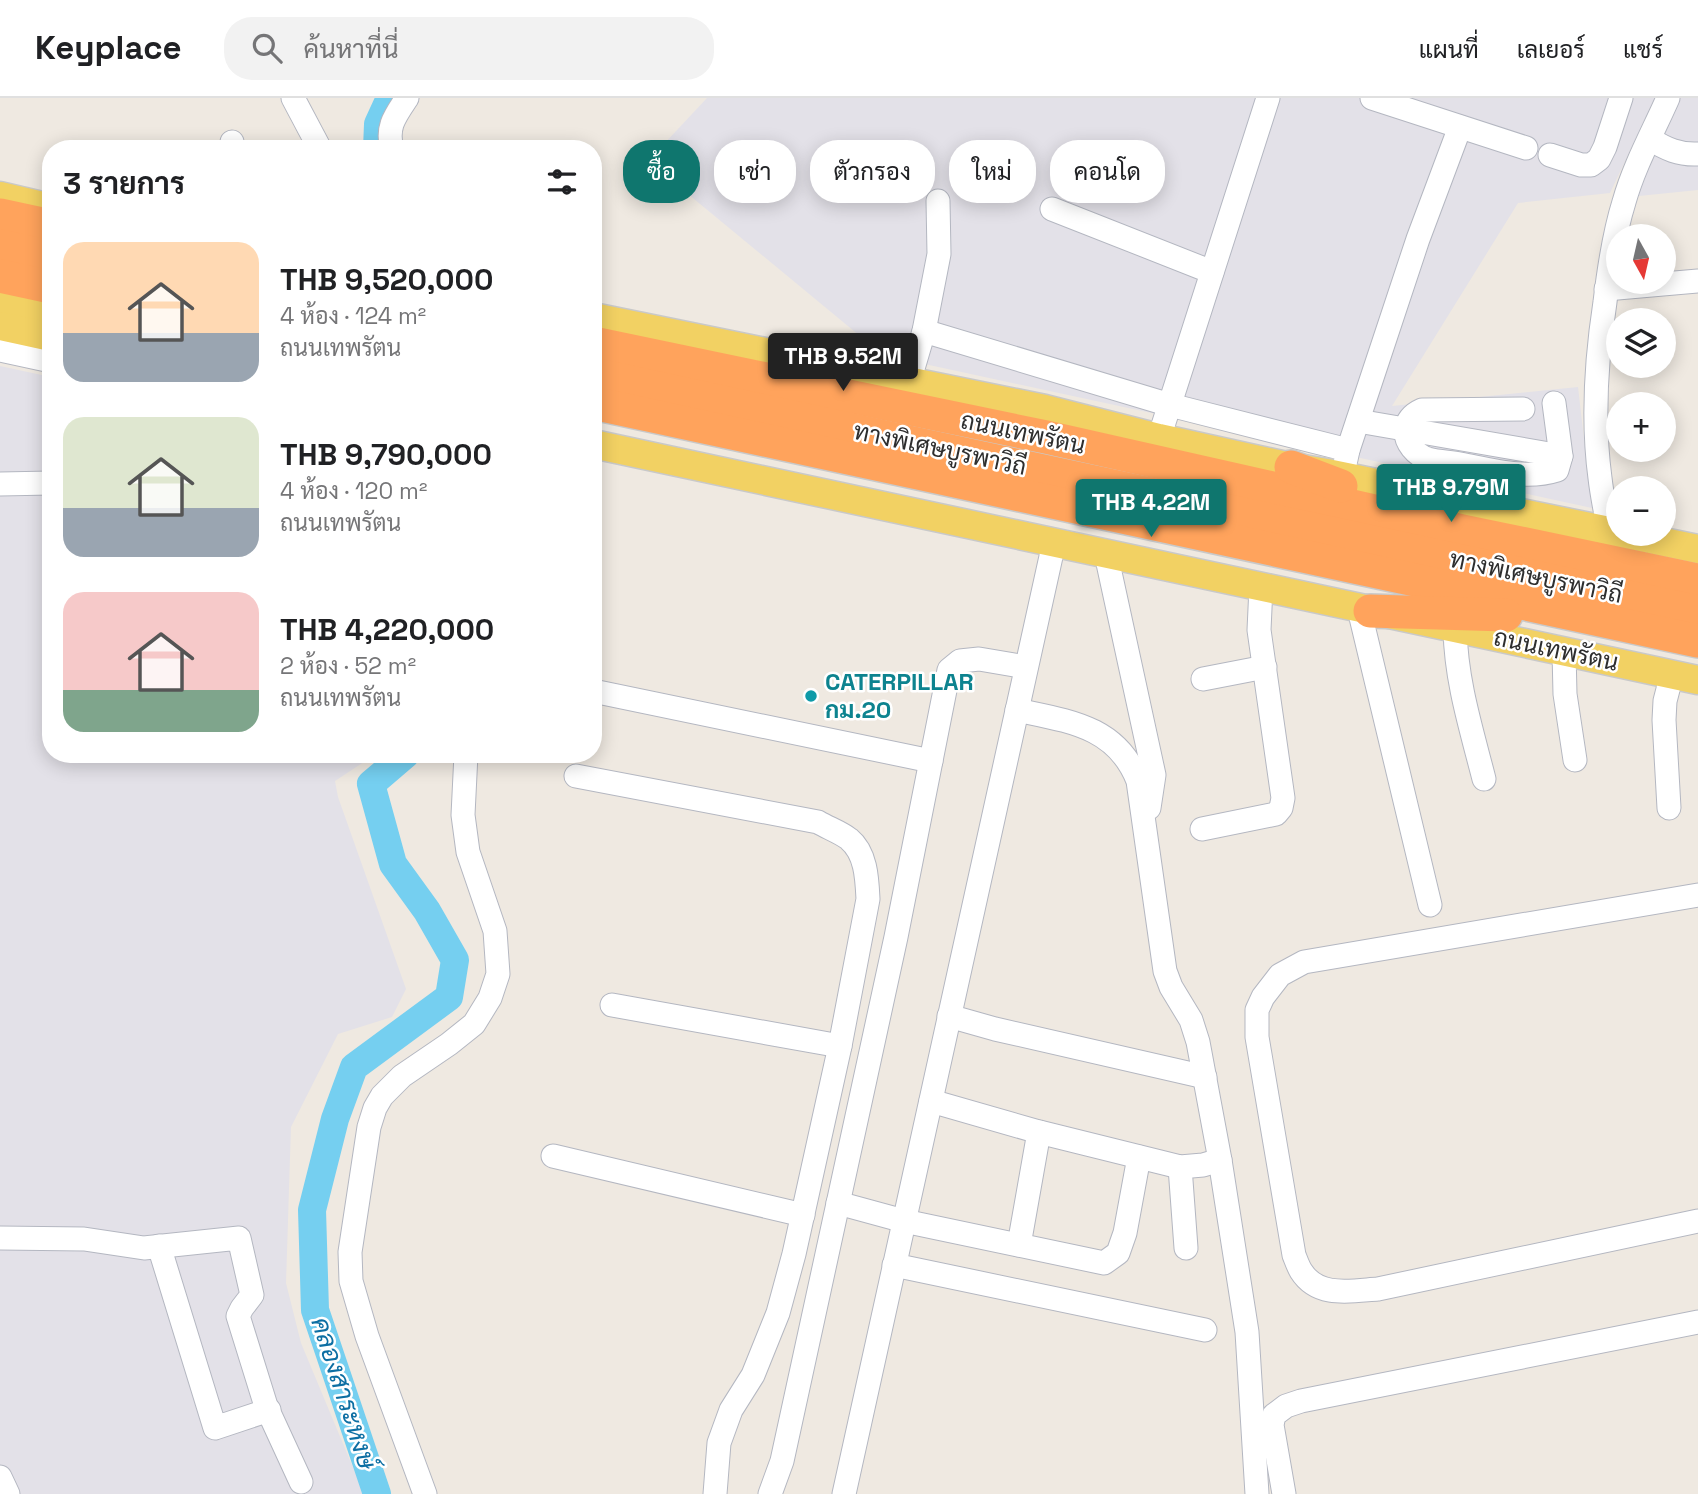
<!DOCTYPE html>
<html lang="th">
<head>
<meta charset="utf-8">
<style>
  :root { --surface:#fff; --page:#f2f2f2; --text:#202124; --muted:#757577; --line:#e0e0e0; --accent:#0f766e }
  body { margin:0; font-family:"Space Grotesk",Sarabun,sans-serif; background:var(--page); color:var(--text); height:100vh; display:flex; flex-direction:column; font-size:26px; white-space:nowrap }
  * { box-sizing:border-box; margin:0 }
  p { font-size:23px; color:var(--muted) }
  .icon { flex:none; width:38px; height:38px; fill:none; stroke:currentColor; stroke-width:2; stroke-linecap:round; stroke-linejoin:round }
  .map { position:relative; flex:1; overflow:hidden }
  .panel { position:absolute; left:42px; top:42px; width:560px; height:623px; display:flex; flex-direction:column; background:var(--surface); border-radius:28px; box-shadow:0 4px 18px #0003 }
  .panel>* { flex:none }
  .guide { position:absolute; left:623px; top:42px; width:665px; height:63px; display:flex; gap:14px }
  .needle { width:46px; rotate:172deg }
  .controls { position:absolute; left:1606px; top:126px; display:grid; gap:14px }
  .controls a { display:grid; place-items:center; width:70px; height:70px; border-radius:50%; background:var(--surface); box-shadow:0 4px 18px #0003; font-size:35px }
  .price { position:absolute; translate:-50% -60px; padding:0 16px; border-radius:7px; background:var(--accent); color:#fff; font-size:23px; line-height:46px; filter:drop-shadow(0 2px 4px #0008) }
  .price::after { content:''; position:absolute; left:50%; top:42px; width:21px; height:16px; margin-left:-10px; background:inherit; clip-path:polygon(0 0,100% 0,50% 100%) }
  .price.active { background:#222; color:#fff }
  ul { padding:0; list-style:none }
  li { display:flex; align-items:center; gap:21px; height:175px; padding:0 21px }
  li span { display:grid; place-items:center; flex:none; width:196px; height:140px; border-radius:21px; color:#555 }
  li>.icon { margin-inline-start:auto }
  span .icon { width:84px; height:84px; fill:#fffc; stroke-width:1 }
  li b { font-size:30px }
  h2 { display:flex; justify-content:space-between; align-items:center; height:84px; padding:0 21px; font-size:30px }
  .pill { padding:0 24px; border-radius:28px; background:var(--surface); box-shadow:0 4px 18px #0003; font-size:24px; line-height:63px }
  .pill.active { background:var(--accent); color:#fff }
  header { display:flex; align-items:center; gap:42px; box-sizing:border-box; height:98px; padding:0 35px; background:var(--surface); border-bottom:2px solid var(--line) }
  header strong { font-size:33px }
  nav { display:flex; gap:38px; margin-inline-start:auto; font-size:24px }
  .search { width:490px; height:63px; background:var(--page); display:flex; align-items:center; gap:18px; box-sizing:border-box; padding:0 24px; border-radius:28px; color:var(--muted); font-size:26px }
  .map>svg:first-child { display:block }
  .industrial { fill:#e3e1e8 }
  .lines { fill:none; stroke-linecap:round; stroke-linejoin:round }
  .river { stroke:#75cff0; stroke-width:28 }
  .minor-casing { stroke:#b4b7c1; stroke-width:25 }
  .major-casing { stroke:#c9c9c9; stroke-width:31 }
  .highway-casing { stroke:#c9c9c9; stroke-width:36 }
  .minor { stroke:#fff; stroke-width:23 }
  .major { stroke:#f2d163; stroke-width:28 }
  .highway { stroke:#ffa35c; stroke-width:33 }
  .culture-dot { fill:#0f9aa8; stroke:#fff; stroke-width:2.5 }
  .labels { text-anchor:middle; stroke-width:5; stroke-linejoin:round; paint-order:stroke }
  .street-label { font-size:24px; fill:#2e2e2e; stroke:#fff }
  .culture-label { font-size:24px; font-weight:bold; fill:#0d838f; stroke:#fff; text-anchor:start }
  .water-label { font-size:26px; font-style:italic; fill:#0d6fa3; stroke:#fff }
</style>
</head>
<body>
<header>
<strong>Keyplace</strong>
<div class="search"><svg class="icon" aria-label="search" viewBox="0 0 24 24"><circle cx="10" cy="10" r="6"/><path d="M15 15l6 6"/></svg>ค้นหาที่นี่</div>
<nav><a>แผนที่</a><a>เลเยอร์</a><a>แชร์</a></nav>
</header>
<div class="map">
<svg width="1698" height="1396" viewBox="0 0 1698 1396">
  <rect width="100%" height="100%" fill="#efe9e1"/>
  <g class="industrial">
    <polygon points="707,0 1655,0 1610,95 1518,105 1392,308 1578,289 1592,410 883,257 648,63"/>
    <polygon points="1676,0 1698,0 1698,92 1629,99"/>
    <polygon points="0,268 51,279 51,656 376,656 335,683 338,699 406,891 392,919 338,936 291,1029 286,1185 301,1245 364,1396 0,1396"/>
  </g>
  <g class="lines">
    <g class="river">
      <polyline points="377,51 378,26 390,0"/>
      <polyline points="377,1396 315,1212 312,1112 335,1021 354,969 449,899 455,862 427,813 393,766 371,686 406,656"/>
    </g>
    <g class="minor-casing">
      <g id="minor">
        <polyline points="293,0 320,51"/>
        <polyline points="1372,0 1526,50"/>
        <path d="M 1650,41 C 1666,51 1679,57 1698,56"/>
        <polyline points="231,51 232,44"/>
        <path d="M 392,51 C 386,29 395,18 407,0"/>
        <polyline points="1550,57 1581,67 1591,67 1599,61 1605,49 1621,0"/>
        <polyline points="1052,111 1212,174"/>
        <polyline points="1606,191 1698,183"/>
        <polyline points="924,233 1170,307 1348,352"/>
        <polyline points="0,252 51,263"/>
        <polyline points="909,284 924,233 939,156 938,103"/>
        <path d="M 1523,311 L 1422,312 C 1413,316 1407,322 1406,332 C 1405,345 1416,357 1428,361 C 1438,364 1450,364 1460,366 C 1492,372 1526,382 1557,372 L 1561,358 L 1554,305"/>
        <polyline points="1358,323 1561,358"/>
        <polyline points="1159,340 1268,0"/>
        <polyline points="1345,366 1348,352 1418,141 1460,29"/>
        <polyline points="0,386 51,385"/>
        <path d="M 1609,433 C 1606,416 1602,398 1600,380 C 1592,321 1596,263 1605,204 C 1609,170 1614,136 1624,104 C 1634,68 1653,34 1668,0"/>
        <polyline points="1106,456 1154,677 1149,710"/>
        <polyline points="1359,511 1430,807"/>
        <path d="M 1455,531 C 1456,583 1471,630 1484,681"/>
        <polyline points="1564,554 1565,596 1575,662"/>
        <polyline points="1203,581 1265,569"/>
        <polyline points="593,593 931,663"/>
        <path d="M 1017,612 C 1068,623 1117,628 1138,683 L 1165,873 L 1171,889 L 1191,922 L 1198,944 L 1220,1062 L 1247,1234 L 1257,1396"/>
        <path d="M 576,678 L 818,724 C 828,730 840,734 849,741 C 866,755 867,780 868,801 L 840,948 L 794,1156 L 778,1215 L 753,1277 L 731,1312 L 719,1345 L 715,1396"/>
        <polyline points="1669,710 1664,622 1665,603 1672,576"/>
        <polyline points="1202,731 1276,716 1281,710 1283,700 1259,532 1261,489"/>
        <path d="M 1698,797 L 1304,864 L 1280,877 L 1263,899 L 1257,912 L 1257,939 L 1294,1157 C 1296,1162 1298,1168 1301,1173 C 1318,1200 1350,1193 1378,1191 L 1698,1123"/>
        <polyline points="612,907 840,948"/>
        <polyline points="949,918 995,931 1205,979"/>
        <polyline points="931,1003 1039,1034 1180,1069 1203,1067 1220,1062"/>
        <polyline points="553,1058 803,1117"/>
        <polyline points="1180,1069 1186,1150"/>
        <polyline points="838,1105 904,1123 1104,1165 1118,1155 1125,1135 1139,1059"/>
        <polyline points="0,1140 84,1141 144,1150 239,1140 252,1197 242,1210 238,1218 266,1308 301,1384"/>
        <polyline points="1019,1147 1039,1034"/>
        <polyline points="159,1148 215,1330 269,1312"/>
        <polyline points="894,1167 1205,1232"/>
        <polyline points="0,1379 8,1396"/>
        <polyline points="425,1396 367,1238 351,1183 350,1154 369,1029 375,1010 382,998 402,978 449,946 474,926 490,900 498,876 495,833 468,754 463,717 466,656"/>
        <polyline points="770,1396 782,1363 896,839 949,572 960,563 979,561 1026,569"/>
        <polyline points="844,1396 1054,445"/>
        <polyline points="1284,1396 1272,1327 1274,1317 1286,1308 1301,1303 1698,1224"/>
      </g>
    </g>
    <g class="major-casing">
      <g id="major">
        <polyline points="0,98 51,110"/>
        <polyline points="0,206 51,217"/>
        <polyline points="593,219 1045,311 1159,340 1291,369 1327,375 1619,435"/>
        <polyline points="0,228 51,239"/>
        <polyline points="593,346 1698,582"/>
        <polyline points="1625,436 1698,451"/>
      </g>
    </g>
    <g class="highway-casing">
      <g id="highway">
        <polyline points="0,117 51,128"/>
        <polyline points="0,148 51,159"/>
        <polyline points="0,178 51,189"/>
        <polyline points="593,245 1046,339 1463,433 1698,482"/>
        <polyline points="593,276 1698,514"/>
        <polyline points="593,305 1698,543"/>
        <polyline points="1291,369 1341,388"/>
        <polyline points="1370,513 1506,517"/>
      </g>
    </g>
    <use href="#minor" class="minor"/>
    <use href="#major" class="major"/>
    <use href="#highway" class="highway"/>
  </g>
  <circle class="culture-dot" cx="811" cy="598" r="7"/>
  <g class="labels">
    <g class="street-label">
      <text transform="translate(1023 335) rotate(12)" y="8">ถนนเทพรัตน</text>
      <text transform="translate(940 351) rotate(12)" y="8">ทางพิเศษบูรพาวิถี</text>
      <text transform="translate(1536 479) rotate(12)" y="8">ทางพิเศษบูรพาวิถี</text>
      <text transform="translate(1556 552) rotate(12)" y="8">ถนนเทพรัตน</text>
    </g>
    <g class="culture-label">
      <text x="825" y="592">CATERPILLAR<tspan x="825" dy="28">กม.20</tspan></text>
    </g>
    <g class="water-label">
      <text transform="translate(344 1295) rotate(72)" y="9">คลองสาระหงษ์</text>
    </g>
  </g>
</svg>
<div class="controls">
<a><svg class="needle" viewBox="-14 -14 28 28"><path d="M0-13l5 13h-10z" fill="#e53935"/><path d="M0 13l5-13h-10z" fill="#757577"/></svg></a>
<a><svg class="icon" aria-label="layers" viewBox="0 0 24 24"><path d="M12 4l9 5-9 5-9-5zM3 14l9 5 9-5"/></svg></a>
<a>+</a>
<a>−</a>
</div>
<b class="price active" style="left:843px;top:295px">THB 9.52M</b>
<b class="price" style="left:1451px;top:426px">THB 9.79M</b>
<b class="price" style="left:1151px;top:441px">THB 4.22M</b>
<div class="guide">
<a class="pill active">ซื้อ</a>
<a class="pill">เช่า</a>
<a class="pill">ตัวกรอง</a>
<a class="pill">ใหม่</a>
<a class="pill">คอนโด</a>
</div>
<section class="panel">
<h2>3 รายการ<svg class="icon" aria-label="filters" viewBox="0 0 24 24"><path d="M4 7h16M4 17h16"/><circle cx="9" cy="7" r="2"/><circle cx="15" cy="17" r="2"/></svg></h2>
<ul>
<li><span style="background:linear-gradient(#ffd9b3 65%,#9aa5b1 0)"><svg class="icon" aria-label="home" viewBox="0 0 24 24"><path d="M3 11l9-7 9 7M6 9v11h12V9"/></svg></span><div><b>THB 9,520,000</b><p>4 ห้อง · 124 m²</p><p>ถนนเทพรัตน</p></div></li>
<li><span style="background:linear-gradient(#dfe7d0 65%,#9aa5b1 0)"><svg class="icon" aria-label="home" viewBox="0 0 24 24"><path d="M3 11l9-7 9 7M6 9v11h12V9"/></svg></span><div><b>THB 9,790,000</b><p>4 ห้อง · 120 m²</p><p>ถนนเทพรัตน</p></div></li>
<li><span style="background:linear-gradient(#f6c9c9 70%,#7fa58c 0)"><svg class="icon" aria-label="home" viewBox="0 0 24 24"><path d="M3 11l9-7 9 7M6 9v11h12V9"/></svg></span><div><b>THB 4,220,000</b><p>2 ห้อง · 52 m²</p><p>ถนนเทพรัตน</p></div></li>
</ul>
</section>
</div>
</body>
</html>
